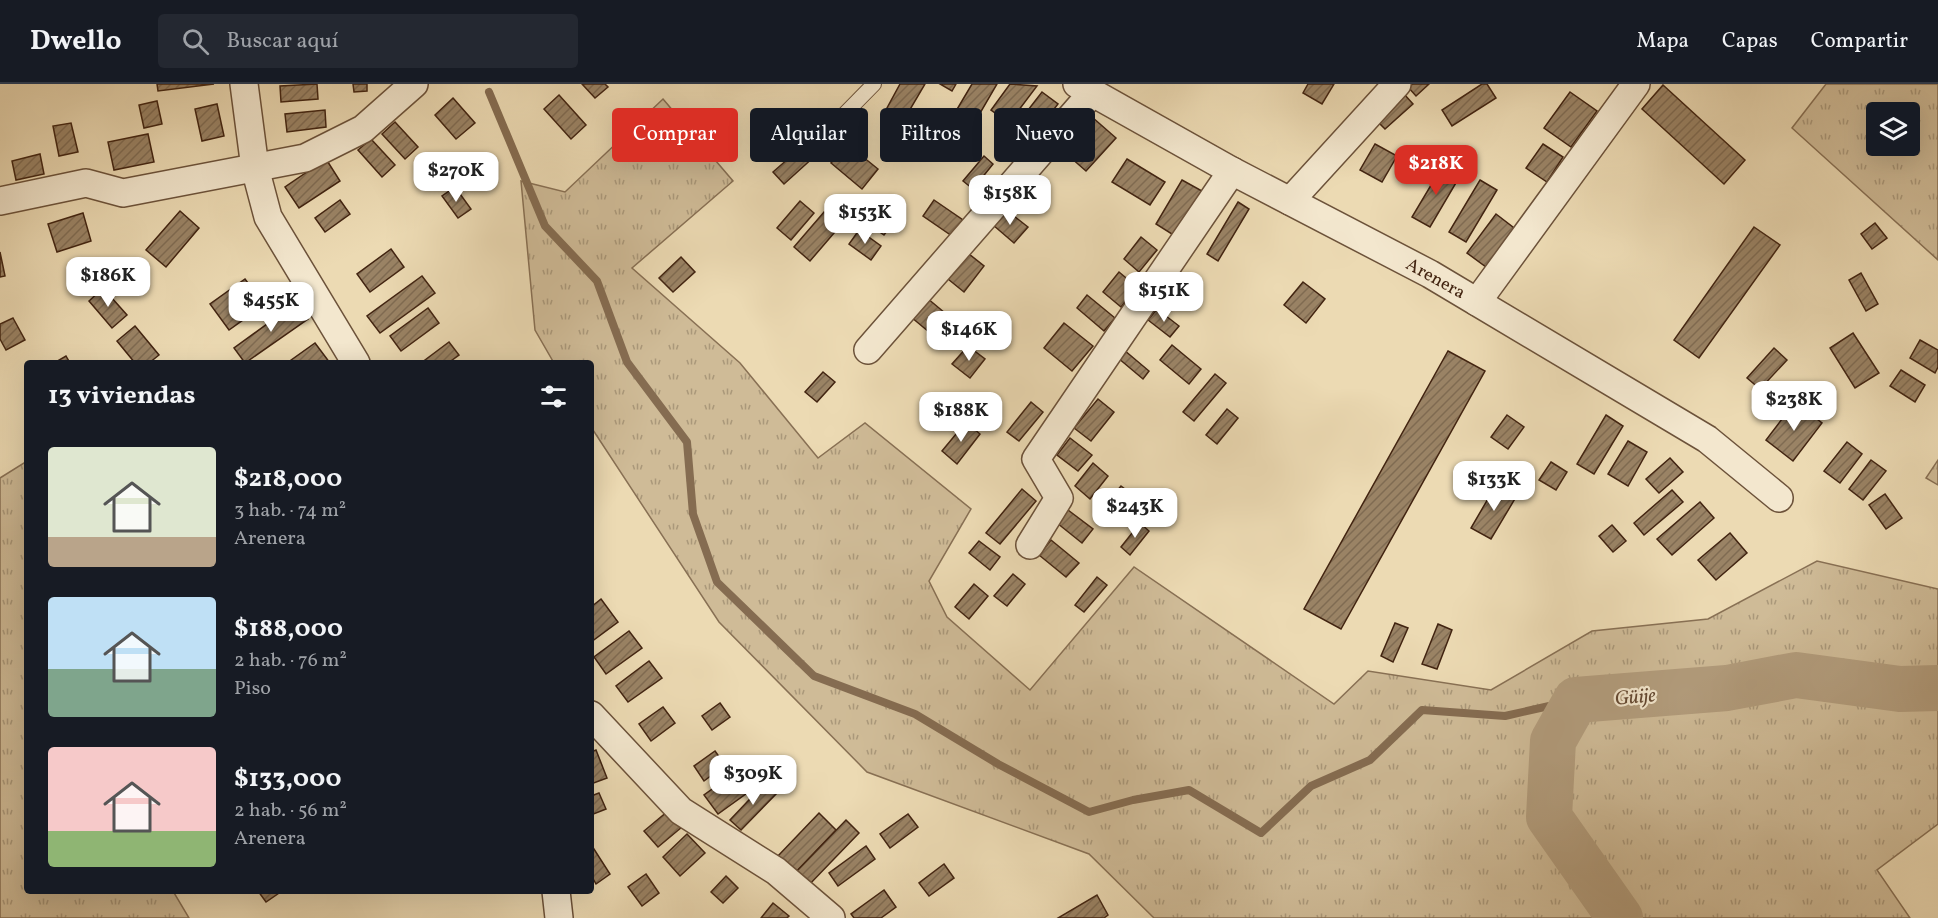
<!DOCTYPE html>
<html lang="es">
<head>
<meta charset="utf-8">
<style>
  :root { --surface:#171b24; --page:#242831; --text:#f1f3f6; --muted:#9ea1a6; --line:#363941; --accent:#d93025 }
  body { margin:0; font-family:Vollkorn,serif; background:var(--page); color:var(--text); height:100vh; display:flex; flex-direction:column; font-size:22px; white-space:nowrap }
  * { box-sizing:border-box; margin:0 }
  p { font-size:20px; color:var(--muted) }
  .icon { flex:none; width:33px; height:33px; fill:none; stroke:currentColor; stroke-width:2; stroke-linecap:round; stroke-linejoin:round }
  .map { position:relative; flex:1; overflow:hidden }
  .side { position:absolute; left:24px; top:276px; width:570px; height:534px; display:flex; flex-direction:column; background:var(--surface); border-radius:6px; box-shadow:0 6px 24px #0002 }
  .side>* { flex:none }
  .hud { position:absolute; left:612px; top:24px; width:570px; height:54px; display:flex; gap:12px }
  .fabs { position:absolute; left:1866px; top:18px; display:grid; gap:12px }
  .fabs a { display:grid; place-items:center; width:54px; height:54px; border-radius:6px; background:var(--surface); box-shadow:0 6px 24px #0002; font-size:30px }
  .price { position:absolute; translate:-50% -51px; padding:0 14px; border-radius:12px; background:#fff; color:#222; font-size:20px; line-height:39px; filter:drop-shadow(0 2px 3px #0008) }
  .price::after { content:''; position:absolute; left:50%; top:36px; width:18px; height:14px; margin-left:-9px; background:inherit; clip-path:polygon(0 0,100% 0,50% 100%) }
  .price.selected { background:var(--accent); color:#fff }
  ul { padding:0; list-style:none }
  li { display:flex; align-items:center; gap:18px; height:150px; padding:0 24px }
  li span { display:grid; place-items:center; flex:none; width:168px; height:120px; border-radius:6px; color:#555 }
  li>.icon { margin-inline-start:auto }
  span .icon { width:72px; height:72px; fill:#fffc; stroke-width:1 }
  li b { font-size:26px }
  h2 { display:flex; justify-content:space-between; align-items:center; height:72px; padding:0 24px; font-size:26px }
  .tag { padding:0 21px; border-radius:6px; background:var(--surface); box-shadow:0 6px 24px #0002; font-size:21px; line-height:54px }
  .tag.selected { background:var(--accent); color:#fff }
  header { display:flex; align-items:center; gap:36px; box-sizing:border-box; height:84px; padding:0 30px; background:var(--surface); border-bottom:2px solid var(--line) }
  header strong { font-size:28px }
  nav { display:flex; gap:33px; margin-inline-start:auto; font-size:21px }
  .search { width:420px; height:54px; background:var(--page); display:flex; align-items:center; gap:15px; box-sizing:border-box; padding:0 21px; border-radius:6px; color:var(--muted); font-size:22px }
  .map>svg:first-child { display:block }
  .grass { fill:url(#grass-tufts); stroke:#887054; stroke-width:1.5; fill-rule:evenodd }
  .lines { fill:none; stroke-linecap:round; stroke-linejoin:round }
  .stream { stroke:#856c51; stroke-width:8 }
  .river { stroke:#b29c7c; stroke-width:46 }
  .building { fill:url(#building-hatch); stroke:#422411; stroke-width:1.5 }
  .lane-casing { stroke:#6c523a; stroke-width:16 }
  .street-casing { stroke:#6c523a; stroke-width:30 }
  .lane { stroke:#f3e7ce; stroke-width:14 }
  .street { stroke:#f3e7ce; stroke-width:27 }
  .labels { text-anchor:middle; stroke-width:4.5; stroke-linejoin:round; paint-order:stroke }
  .street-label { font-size:18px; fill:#422411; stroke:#f3e7ce }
  .water-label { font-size:20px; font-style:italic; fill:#644831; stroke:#f3e7ce }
</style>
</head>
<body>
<header>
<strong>Dwello</strong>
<div class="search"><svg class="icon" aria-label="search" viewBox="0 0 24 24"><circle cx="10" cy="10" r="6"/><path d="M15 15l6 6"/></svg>Buscar aquí</div>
<nav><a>Mapa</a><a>Capas</a><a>Compartir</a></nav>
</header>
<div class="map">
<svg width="1938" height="834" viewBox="0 0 1938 834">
  <defs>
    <pattern id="grass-tufts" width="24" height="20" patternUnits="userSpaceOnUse" patternTransform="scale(1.5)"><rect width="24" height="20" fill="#cfbb97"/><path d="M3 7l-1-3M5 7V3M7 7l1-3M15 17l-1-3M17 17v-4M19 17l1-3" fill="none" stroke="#aa987a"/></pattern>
    <pattern id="building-hatch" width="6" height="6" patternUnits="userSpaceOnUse" patternTransform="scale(1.5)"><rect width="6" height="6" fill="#9a8365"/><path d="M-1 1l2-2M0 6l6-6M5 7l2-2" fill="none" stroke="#7f6b52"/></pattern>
  </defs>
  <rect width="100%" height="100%" fill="#ecdab3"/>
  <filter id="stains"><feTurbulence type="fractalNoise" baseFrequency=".00333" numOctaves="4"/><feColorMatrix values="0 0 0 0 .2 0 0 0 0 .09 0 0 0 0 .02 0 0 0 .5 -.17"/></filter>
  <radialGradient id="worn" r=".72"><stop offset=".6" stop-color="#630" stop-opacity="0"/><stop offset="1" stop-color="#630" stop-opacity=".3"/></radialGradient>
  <g class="grass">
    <path d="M 1826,0 L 1938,0 L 1938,176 L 1792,44 ZM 1910,28 L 1910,62 L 1876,62 L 1876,28 Z"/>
    <polygon points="663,15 733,97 632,184 740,279 818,374 865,339 971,425 929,497 947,533 1030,606 1134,483 1334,620 1368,587 1491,606 1592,547 1708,535 1817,477 1938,505 1938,740 1877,786 1910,834 1154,834 1089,770 867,688 719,538 591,343 591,279 554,279 535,246 521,97 565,108"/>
    <polygon points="1938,376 1938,401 1926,394"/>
    <polygon points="27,377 27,807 173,807 189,834 0,834 0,394"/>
  </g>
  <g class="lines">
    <polyline class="stream" points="489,8 545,142 597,197 627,278 687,358 693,430 717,498 814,592 915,630 998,680 1089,728 1133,716 1189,706 1261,749 1311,702 1370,676 1422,626 1505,632 1576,616"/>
    <polyline class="river" points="1620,834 1549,733 1553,657 1576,616 1727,604 1796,591 1900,605 1938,604"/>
  </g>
  <g class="building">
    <polygon points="157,0 214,0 158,7"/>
    <polygon points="317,0 318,15 281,18 280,2"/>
    <polygon points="353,0 367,0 367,7 354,8"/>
    <polygon points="582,0 605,0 608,3 595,14"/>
    <polygon points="900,0 925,0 905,34 887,24"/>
    <polygon points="940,0 956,0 952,7"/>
    <polygon points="972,0 997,0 972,43 953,32"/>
    <polygon points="1010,0 1037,2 1009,39 991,26"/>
    <polygon points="1308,0 1334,0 1322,20 1303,9"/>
    <polygon points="1411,0 1429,0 1416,12 1408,3"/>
    <polygon points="1482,0 1487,0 1496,14 1452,42 1442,26"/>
    <polygon points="1663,1 1745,76 1724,100 1642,25"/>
    <polygon points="1042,8 1058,20 1037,47 1021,35"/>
    <polygon points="1570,8 1597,27 1571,63 1544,44"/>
    <polygon points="1404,10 1413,20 1385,45 1376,36"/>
    <polygon points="559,11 586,41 571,55 544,25"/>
    <polygon points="453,14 475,39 456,55 435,31"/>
    <polygon points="157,17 162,40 144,44 139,21"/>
    <polygon points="217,20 224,52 202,57 195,25"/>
    <polygon points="325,26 326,43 287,48 285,30"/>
    <polygon points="783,32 796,49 764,74 751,58"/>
    <polygon points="1092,33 1116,54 1086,87 1062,66"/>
    <polygon points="395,38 418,63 405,75 382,50"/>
    <polygon points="71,39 78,68 59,72 53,42"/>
    <polygon points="148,50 154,78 114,86 108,58"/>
    <polygon points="371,55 395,81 382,93 358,66"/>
    <polygon points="805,60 815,72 784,100 773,88"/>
    <polygon points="847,60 878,85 862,105 831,79"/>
    <polygon points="1375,60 1397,72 1382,98 1360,86"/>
    <polygon points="1543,60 1563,73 1547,98 1526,84"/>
    <polygon points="40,70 44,90 16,96 12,77"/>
    <polygon points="984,72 993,80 973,105 963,97"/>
    <polygon points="326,75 340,97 299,124 285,103"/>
    <polygon points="1127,75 1165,98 1150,121 1112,98"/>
    <polygon points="1443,81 1460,92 1430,143 1412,133"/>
    <polygon points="1182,96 1202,107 1175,152 1156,140"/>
    <polygon points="1480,96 1497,106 1466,158 1449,148"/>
    <polygon points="455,103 471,125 458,134 442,112"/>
    <polygon points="340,116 350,130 325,148 315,134"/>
    <polygon points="934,116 963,136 952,152 923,132"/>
    <polygon points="800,117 814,129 791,156 777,144"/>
    <polygon points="883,118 900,130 884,151 867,139"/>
    <polygon points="1238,118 1249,125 1218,177 1207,170"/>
    <polygon points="1005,125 1028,143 1014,159 993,141"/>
    <polygon points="180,127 199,144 166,183 146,166"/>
    <polygon points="824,128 840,142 810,177 794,163"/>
    <polygon points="83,129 91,157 57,168 48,140"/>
    <polygon points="1496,130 1518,147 1490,186 1467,169"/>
    <polygon points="1875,139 1887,154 1872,165 1861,150"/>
    <polygon points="1754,143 1780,161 1699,274 1674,256"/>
    <polygon points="859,146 881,162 871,176 849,160"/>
    <polygon points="1141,153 1157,166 1139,188 1124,175"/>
    <polygon points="391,165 404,183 370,208 357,190"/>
    <polygon points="964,166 984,182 964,208 943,191"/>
    <polygon points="0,168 5,192 0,193"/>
    <polygon points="681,173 695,188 673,208 659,194"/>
    <polygon points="1119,188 1137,203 1121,223 1103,208"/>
    <polygon points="1861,189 1878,220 1866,227 1849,196"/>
    <polygon points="422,192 435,209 380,249 367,232"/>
    <polygon points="245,195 264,221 229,246 210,220"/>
    <polygon points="1303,198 1325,215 1306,239 1284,221"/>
    <polygon points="103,204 127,231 112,244 89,217"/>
    <polygon points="1087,211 1115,234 1104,247 1077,224"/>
    <polygon points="927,214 957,239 941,258 911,233"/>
    <polygon points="296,219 308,235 245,279 234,264"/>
    <polygon points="428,224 439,239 401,267 390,252"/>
    <polygon points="1157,225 1179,242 1170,253 1148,236"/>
    <polygon points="13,234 25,256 6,266 0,255 0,240"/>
    <polygon points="1064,239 1093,262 1072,287 1044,264"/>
    <polygon points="135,242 159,271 149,279 135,279 117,257"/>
    <polygon points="1853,249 1879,289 1855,304 1830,264"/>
    <polygon points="1920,256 1938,266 1938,283 1935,289 1910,274"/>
    <polygon points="449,258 459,271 448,279 421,279"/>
    <polygon points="315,259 330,279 287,279"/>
    <polygon points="1172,261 1201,285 1189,300 1160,276"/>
    <polygon points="968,262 985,275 970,294 952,280"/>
    <polygon points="1774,264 1787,276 1760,305 1747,294"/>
    <polygon points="1124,266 1149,287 1143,295 1118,274"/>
    <polygon points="1448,267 1485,287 1341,545 1304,525"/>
    <polygon points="66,272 70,279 54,279"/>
    <polygon points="1901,286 1925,301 1915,318 1890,302"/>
    <polygon points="823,288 835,298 817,318 805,308"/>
    <polygon points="1215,290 1226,299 1194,337 1183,328"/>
    <polygon points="1098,315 1114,328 1091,357 1074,344"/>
    <polygon points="1031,318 1043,328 1019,357 1007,348"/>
    <polygon points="1795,318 1822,339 1793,377 1766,356"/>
    <polygon points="1227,325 1238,334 1217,360 1206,351"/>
    <polygon points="1507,331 1524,343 1508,365 1491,353"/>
    <polygon points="1606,331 1623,342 1594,390 1577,380"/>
    <polygon points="966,338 980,350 957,380 942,367"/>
    <polygon points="1070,354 1092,371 1078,387 1057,371"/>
    <polygon points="1628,357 1647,368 1628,402 1608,390"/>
    <polygon points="1847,358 1862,370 1840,399 1824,387"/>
    <polygon points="1670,374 1683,388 1659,409 1646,395"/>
    <polygon points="1871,376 1886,387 1863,416 1849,405"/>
    <polygon points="1551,378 1567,388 1556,406 1539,396"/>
    <polygon points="1093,379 1108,392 1090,415 1075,402"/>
    <polygon points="1496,401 1516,413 1491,455 1471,444"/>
    <polygon points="1121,402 1134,412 1119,431 1106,420"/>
    <polygon points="1022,405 1036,417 1000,460 986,449"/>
    <polygon points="1672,406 1683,418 1644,451 1634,439"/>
    <polygon points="1885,410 1902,434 1886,445 1869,421"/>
    <polygon points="1700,418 1714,434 1672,471 1657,455"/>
    <polygon points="1068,426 1093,445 1082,459 1057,439"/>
    <polygon points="1140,439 1149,447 1130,471 1121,463"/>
    <polygon points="1612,441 1626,457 1613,468 1599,452"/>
    <polygon points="1730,449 1747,469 1716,496 1698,476"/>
    <polygon points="1051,456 1079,479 1066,493 1039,471"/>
    <polygon points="979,457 1000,473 990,486 969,469"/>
    <polygon points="1013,490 1025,500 1007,522 994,512"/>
    <polygon points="1097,493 1107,501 1084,528 1075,521"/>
    <polygon points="974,500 988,512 969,535 955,523"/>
    <polygon points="601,515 618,538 591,558 591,523"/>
    <polygon points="1395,539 1408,544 1393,578 1381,572"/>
    <polygon points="1438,540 1452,546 1437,585 1422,580"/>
    <polygon points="629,547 642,564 606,590 594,573"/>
    <polygon points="649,577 662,594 628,618 616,602"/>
    <polygon points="720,619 730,633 712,646 702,632"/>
    <polygon points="663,623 675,639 651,657 639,640"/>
    <polygon points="596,666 607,694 591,700 591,668"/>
    <polygon points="715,667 725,681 704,697 694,682"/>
    <polygon points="740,685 754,704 718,730 704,711"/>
    <polygon points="765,699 777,709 741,746 730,736"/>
    <polygon points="599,709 606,725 591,731 591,712"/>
    <polygon points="668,727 682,743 658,763 644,747"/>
    <polygon points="819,729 836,746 794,790 777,773"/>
    <polygon points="908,730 918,743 890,764 880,750"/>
    <polygon points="846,736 859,749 807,803 794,790"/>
    <polygon points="687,750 705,769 680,792 663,773"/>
    <polygon points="592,762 610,790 596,800 591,791"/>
    <polygon points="866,762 875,775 838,802 829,789"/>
    <polygon points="944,780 954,794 929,812 919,799"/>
    <polygon points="646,790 659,809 642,822 628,803"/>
    <polygon points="726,792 738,804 723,819 711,808"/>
    <polygon points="884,806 896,823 881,834 854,834 851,830"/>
    <polygon points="258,807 282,807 266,818"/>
    <polygon points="1097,811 1108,831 1104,834 1058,834"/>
    <polygon points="773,819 789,832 787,834 761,834"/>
  </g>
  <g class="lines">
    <g class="lane-casing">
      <polyline id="lane" points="822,53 874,0"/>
    </g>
    <g class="street-casing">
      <g id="street">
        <polyline points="244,0 255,84 268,133 356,279"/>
        <polyline points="1077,0 1232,87 1430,190 1707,355 1779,414"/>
        <polyline points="0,117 86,99 123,109 305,74 363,45 414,0"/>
        <polyline points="1290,117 1397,0"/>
        <polyline points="1477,218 1636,0"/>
        <polyline points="868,266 1092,9"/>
        <polyline points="1030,461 1059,414 1036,375 1232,87"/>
        <polyline points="591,631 681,727 776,787 831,834"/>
        <polyline points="556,807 559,834"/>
      </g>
    </g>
    <use href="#lane" class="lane"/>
    <use href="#street" class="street"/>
  </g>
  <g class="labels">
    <g class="street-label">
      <text transform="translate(1436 194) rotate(29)" y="6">Arenera</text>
    </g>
    <g class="water-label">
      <text transform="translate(1635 612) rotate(-5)" y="7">Güije</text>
    </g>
  </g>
  <rect width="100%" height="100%" filter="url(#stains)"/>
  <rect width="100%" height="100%" fill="url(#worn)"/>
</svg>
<div class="fabs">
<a><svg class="icon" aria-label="layers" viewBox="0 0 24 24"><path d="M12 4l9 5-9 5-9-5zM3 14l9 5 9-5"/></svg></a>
</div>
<b class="price selected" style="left:1436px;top:112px">$218K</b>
<b class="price" style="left:456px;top:119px">$270K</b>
<b class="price" style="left:1010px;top:142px">$158K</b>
<b class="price" style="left:865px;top:161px">$153K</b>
<b class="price" style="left:108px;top:224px">$186K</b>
<b class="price" style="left:1164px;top:239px">$151K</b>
<b class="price" style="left:271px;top:249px">$455K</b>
<b class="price" style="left:969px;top:278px">$146K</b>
<b class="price" style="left:1794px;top:348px">$238K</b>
<b class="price" style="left:961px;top:359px">$188K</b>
<b class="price" style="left:1494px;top:428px">$133K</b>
<b class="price" style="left:1135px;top:455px">$243K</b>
<b class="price" style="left:753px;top:722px">$309K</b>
<div class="hud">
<a class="tag selected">Comprar</a>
<a class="tag">Alquilar</a>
<a class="tag">Filtros</a>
<a class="tag">Nuevo</a>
</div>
<section class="side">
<h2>13 viviendas<svg class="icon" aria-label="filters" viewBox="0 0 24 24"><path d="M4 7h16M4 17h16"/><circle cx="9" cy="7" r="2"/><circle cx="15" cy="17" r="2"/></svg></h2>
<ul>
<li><span style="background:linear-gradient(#dfe7d0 75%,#b9a48a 0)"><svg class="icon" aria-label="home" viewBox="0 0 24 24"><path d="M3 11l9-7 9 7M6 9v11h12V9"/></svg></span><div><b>$218,000</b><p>3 hab. · 74 m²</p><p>Arenera</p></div></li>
<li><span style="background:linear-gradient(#bfe0f5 60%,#7fa58c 0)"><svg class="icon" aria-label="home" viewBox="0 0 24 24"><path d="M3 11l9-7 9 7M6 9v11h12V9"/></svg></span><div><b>$188,000</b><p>2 hab. · 76 m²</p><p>Piso</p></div></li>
<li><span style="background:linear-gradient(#f6c9c9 70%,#8fb573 0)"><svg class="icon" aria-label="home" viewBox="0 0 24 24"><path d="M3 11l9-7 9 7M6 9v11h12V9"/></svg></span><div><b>$133,000</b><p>2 hab. · 56 m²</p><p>Arenera</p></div></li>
</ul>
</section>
</div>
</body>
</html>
